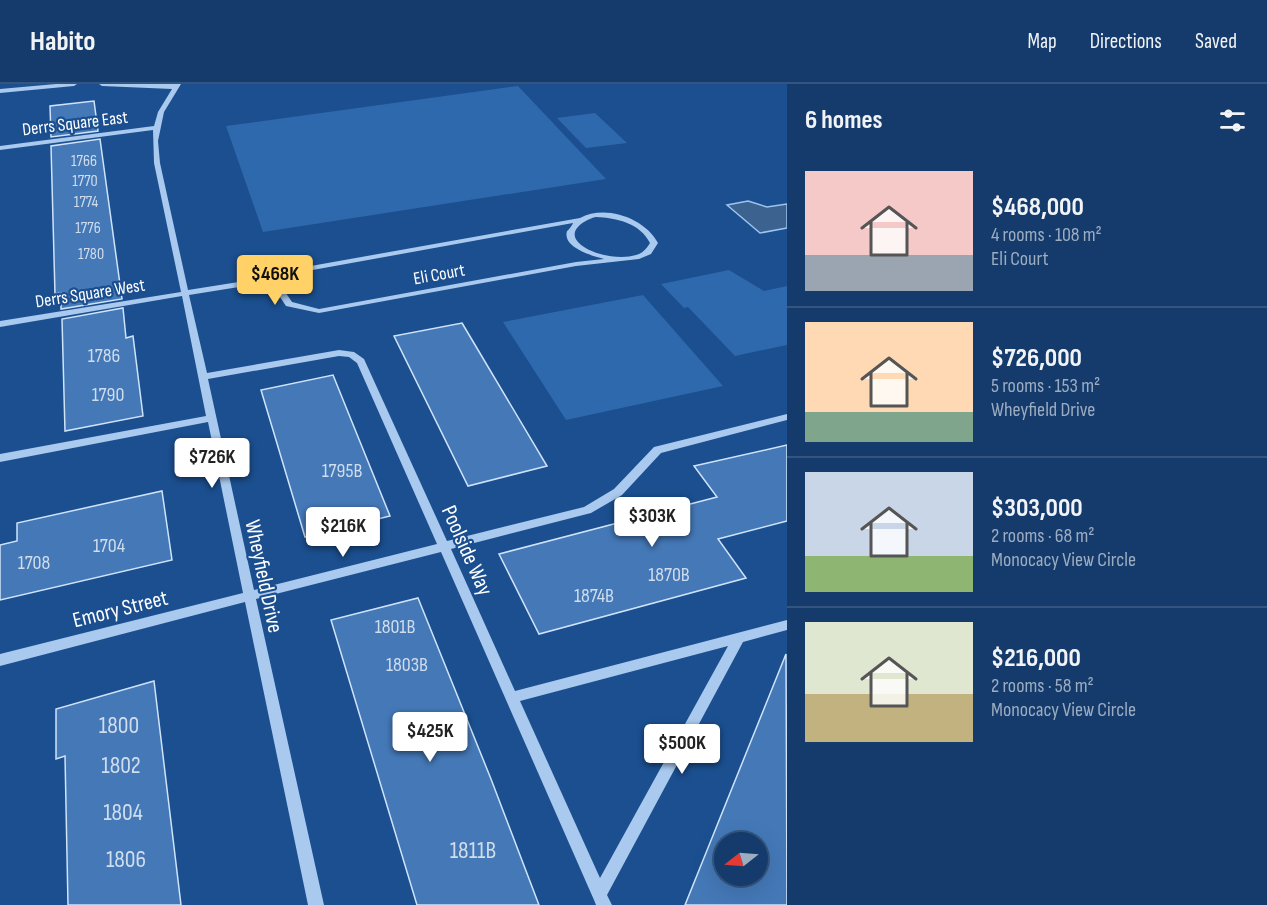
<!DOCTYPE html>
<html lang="en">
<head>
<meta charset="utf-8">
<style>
  :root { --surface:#143b6b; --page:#214673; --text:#f1f3f6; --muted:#9dadc1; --line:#33557e; --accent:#ffd166 }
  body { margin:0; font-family:"Sofia Sans Condensed",sans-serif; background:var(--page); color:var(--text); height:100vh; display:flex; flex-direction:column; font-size:22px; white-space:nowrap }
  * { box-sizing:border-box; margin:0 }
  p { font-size:20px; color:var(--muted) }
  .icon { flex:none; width:33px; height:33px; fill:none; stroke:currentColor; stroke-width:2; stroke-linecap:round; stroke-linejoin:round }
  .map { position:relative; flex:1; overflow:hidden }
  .side { display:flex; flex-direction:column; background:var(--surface); width:480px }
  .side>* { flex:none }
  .needle { width:39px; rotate:253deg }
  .tools { position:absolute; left:714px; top:748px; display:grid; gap:12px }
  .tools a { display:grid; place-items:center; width:54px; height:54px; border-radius:50%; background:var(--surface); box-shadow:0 6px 24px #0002,0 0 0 2px var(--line); font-size:30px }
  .price { position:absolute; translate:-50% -51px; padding:0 14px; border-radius:6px; background:#fff; color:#222; font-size:20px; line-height:39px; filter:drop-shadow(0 2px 3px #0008) }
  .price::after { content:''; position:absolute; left:50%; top:36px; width:18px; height:14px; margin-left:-9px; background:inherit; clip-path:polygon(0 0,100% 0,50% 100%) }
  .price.active { background:var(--accent); color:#111 }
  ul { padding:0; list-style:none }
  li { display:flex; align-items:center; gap:18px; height:150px; padding:0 18px }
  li+li { border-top:2px solid var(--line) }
  li span { display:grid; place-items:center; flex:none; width:168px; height:120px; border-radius:0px; color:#555 }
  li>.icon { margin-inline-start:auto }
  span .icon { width:72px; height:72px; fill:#fffc; stroke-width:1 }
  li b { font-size:26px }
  h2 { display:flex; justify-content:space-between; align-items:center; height:72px; padding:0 18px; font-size:26px }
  header { display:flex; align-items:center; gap:36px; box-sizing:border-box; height:84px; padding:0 30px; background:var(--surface); border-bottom:2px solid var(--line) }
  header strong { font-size:28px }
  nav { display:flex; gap:33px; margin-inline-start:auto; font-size:21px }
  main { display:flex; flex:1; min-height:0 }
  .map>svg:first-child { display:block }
  .green { fill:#2e69ad }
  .water { fill:#3c6290; stroke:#9cc4f0; stroke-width:1.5 }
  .building { fill:#4478b7; stroke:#cfe3fa; stroke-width:1.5; fill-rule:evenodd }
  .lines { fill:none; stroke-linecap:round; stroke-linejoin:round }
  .minor { fill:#a9c9ee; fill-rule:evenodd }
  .labels { text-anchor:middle; stroke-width:4.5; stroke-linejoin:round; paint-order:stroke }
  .far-number-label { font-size:16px; fill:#d0dded }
  .far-street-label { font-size:18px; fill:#fff; stroke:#1b4f8f }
  .number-label { font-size:20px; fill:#d0dded }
  .street-label { font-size:22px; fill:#fff; stroke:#1b4f8f }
  .near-number-label { font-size:24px; fill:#d0dded }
</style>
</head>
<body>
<header>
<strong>Habito</strong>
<nav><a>Map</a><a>Directions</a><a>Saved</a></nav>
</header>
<main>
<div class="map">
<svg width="787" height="821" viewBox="0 0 787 821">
  <rect width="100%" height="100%" fill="#1b4f8f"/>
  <g class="green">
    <polygon points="518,2 606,95 263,148 226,42"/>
    <polygon points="595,29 627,59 586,64 557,34"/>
    <polygon points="729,186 764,207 787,202 787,261 735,272 688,223 684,224 661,200"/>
    <polygon points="643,211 723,302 566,336 503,238"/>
  </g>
  <polygon class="water" points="748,117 767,123 787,120 787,144 760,149 727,121"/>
  <g class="building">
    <polygon points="94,17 98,47 51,53 50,22"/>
    <polygon points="100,55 122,215 61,225 61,209 55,210 51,62"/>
    <polygon points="123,224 126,254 133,252 143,332 65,347 62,235"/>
    <polygon points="462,239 547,382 468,402 394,252"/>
    <polygon points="333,291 390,432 305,453 261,306"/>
    <polygon points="787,361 787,437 718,455 746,494 539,550 499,470 717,413 694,382"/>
    <polygon points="162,407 172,476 0,516 0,461 17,457 17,439"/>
    <polygon points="418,514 491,695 539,821 417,821 331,536"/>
    <path d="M 786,570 L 787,821 L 685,821 ZM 724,759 L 758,759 L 758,792 L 724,792 Z"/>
    <polygon points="154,597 181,821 68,821 65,672 56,675 56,625"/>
  </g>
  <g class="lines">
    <g class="minor">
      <polygon points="56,0 77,0 74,2 0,9 0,5"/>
      <path d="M 99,0 L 181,0 L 164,28 L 158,57 L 160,79 L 188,206 L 270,193 L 294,185 L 580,134 C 605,120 645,134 658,159 L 651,170 L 639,175 L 576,182 L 319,229 L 286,222 L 270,198 L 189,211 L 207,289 L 339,266 L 354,268 L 364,275 L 447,457 L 584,423 L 614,405 L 654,363 L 787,330 L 787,336 L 661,369 L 622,411 L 591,429 L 451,465 L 515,607 L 787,536 L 787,546 L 743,558 L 607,811 L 612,821 L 596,821 L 594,816 L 441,468 L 256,515 L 324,821 L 308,821 L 245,518 L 0,582 L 0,570 L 243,509 L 208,338 L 0,378 L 0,370 L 206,332 L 182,212 L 0,243 L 0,237 L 181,208 L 154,79 L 153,46 L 0,66 L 0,62 L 154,42 L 158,28 L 172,5 L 102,2 ZM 596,133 C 617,134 640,139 650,159 C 646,165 643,169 636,171 C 620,176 590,171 578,158 C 567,146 586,135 596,133 ZM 573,139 C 573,140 568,147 567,147 C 562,164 593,172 604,175 L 576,178 L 319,225 L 292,218 L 277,196 L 296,189 ZM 339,272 L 349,273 L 357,279 L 437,460 L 254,506 L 208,295 ZM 728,562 L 600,794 L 520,617 Z"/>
    </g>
  </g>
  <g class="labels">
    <g class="far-number-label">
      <text x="84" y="82">1766</text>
      <text x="85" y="102">1770</text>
      <text x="86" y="123">1774</text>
      <text x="88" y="149">1776</text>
      <text x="91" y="175">1780</text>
    </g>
    <g class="far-street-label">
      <text transform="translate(75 39) rotate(-7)" y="6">Derrs Square East</text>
      <text transform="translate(439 190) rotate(-10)" y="6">Eli Court</text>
      <text transform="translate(90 209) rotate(-9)" y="6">Derrs Square West</text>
    </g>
    <g class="number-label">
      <text x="104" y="278">1786</text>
      <text x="108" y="317">1790</text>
      <text x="342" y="393">1795B</text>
      <text x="109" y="468">1704</text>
      <text x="34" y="485">1708</text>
      <text x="669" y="497">1870B</text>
      <text x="594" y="518">1874B</text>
      <text x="395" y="549">1801B</text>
      <text x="407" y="587">1803B</text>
    </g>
    <g class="street-label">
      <text transform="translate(468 466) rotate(66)" y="8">Poolside Way</text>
      <text transform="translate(265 492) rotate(78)" y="8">Wheyfield Drive</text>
      <text transform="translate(120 524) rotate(-14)" y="8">Emory Street</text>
    </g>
    <g class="near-number-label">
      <text x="119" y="649">1800</text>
      <text x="121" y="689">1802</text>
      <text x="123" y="736">1804</text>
      <text x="473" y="774">1811B</text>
      <text x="126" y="783">1806</text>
    </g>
  </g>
</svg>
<div class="tools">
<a><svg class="needle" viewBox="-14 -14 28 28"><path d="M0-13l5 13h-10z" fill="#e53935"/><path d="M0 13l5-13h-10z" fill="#9dadc1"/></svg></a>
</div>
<b class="price active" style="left:275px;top:222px">$468K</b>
<b class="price" style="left:212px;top:405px">$726K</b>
<b class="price" style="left:652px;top:464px">$303K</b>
<b class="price" style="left:343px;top:474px">$216K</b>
<b class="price" style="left:430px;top:679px">$425K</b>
<b class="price" style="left:682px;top:691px">$500K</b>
</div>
<section class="side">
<h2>6 homes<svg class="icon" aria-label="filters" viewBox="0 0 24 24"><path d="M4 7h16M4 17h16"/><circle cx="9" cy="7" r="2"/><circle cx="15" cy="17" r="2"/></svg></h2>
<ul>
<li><span style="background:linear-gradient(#f6c9c9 70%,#9aa5b1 0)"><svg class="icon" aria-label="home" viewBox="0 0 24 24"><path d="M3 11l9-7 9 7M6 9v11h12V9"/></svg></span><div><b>$468,000</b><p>4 rooms · 108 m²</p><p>Eli Court</p></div></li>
<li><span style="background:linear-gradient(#ffd9b3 75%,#7fa58c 0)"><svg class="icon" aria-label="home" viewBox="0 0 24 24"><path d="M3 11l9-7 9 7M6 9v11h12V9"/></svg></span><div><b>$726,000</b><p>5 rooms · 153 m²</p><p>Wheyfield Drive</p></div></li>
<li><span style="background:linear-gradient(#c9d6e8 70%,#8fb573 0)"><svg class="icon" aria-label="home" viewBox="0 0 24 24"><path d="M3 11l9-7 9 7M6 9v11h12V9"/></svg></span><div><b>$303,000</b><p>2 rooms · 68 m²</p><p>Monocacy View Circle</p></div></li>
<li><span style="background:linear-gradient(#dfe7d0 60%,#c2b280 0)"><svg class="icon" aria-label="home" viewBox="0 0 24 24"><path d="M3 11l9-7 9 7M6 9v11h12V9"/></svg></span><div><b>$216,000</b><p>2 rooms · 58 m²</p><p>Monocacy View Circle</p></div></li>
</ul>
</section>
</main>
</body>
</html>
